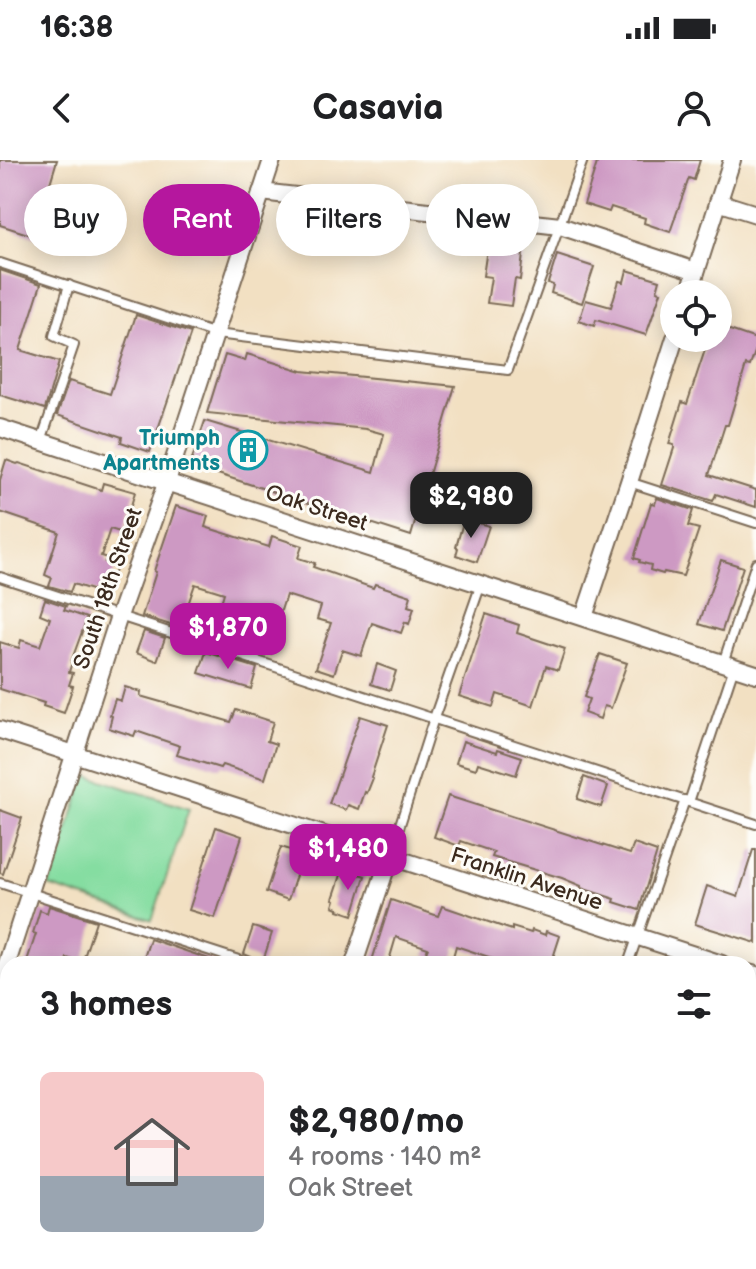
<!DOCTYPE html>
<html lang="en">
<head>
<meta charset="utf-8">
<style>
  :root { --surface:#fff; --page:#f6f6f6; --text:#202124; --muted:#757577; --accent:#b5179e }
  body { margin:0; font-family:"Balsamiq Sans",sans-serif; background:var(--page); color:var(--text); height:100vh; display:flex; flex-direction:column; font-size:30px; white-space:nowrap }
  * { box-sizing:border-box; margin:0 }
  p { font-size:26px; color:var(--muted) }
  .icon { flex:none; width:44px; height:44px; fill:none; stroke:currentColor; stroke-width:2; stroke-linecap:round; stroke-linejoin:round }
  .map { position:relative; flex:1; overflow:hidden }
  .panel { position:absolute; left:0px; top:796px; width:756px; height:314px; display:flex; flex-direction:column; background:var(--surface); border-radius:24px 24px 0 0; box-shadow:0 4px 20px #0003 }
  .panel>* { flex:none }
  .hud { position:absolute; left:24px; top:24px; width:708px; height:72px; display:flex; gap:16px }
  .buttons { position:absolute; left:660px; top:120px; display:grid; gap:16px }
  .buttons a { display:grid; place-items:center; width:72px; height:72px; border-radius:50%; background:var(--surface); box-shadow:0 4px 20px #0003; font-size:40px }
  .price { position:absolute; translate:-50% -68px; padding:0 18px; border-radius:16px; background:var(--accent); color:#fff; font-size:26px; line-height:52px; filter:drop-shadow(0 2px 4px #0008) }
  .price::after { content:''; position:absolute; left:50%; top:48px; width:24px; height:18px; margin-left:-12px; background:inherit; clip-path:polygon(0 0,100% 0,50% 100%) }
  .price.selected { background:#222; color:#fff }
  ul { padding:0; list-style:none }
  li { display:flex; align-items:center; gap:24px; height:200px; padding:0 40px }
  li span { display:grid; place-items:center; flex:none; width:224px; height:160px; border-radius:12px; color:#555 }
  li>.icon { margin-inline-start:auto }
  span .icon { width:96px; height:96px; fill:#fffc; stroke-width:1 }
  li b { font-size:34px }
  h2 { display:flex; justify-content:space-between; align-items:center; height:96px; padding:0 40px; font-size:34px }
  .pill { padding:0 28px; border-radius:36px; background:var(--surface); box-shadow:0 4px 20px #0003; font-size:28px; line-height:72px }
  .pill.selected { background:var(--accent); color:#fff }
  .status { display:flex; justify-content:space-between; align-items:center; height:56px; padding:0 40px; background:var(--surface); direction:ltr }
  .status svg { height:22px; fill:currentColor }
  header { display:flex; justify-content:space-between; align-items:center; height:104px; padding:0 40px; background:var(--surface); font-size:36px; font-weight:600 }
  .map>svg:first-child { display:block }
  .green { fill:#85dda1; stroke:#608460; stroke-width:2 }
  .building { fill:#cd99c3 }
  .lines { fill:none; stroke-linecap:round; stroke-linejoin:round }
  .service-casing { stroke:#7b6a57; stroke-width:12 }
  .minor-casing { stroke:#7b6a57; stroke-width:20 }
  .service { stroke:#fff; stroke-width:8 }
  .minor { stroke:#fff; stroke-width:16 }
  .labels { text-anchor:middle; stroke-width:6; stroke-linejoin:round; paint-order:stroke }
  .culture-label { font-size:22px; font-weight:bold; fill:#0d838f; stroke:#fdfcf7; text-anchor:end }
  .street-label { font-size:22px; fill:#3b2a1e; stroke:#fdfcf7 }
</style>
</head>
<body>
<div class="status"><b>16:38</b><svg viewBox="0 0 49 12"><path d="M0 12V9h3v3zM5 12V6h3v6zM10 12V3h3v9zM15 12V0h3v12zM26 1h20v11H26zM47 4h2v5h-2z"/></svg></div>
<header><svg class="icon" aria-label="back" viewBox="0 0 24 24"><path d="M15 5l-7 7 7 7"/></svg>Casavia<svg class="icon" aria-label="person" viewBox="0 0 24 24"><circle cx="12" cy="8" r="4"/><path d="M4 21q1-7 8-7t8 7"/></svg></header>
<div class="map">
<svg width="756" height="1109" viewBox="0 0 756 1109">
  <rect width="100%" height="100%" fill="#fdfcf7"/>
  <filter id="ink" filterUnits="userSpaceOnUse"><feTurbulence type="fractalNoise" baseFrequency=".0125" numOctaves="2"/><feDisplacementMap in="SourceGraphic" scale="16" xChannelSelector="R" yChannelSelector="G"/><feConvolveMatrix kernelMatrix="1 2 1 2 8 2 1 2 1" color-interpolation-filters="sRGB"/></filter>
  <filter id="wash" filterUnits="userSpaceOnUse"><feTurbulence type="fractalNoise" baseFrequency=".006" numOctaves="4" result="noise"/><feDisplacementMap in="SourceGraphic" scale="32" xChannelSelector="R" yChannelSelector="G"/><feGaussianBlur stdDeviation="1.8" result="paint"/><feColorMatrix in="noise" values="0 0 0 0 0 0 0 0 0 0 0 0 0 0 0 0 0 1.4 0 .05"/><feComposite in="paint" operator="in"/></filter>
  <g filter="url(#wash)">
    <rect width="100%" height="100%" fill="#f2e0c2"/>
    <polygon class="green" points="86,615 189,649 152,760 49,726"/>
    <g id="blocks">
      <g class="building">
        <polygon points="0,0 57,0 48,30 74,38 59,84 0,65"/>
        <polygon points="598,0 700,0 694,20 689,18 670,72 644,63 645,58 611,47 609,52 584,44"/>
        <polygon points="493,83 518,87 517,93 523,94 520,120 515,119 511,146 487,143 491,117 483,116 487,89 492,90"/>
        <polygon points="557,95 594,107 582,143 551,133 553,125 548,123"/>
        <polygon points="0,110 41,124 20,190 59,202 45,249 0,235"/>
        <polygon points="627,110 660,120 657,131 661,132 646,175 596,160 594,166 579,161 586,140 611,147 619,121 624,122"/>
        <polygon points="136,155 191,173 150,292 121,282 122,277 57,255 69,221 110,234"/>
        <polygon points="718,166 756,179 756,189 750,206 746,205 728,265 725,265 709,315 756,330 756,347 716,334 713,341 662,325 674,288 674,285 669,284 682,242 687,244 709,178 718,178"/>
        <polygon points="247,194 302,211 455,226 411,376 190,305 205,261 374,312 384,274 366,269 207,253 225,195 245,201"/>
        <polygon points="6,300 17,304 19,303 101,330 103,323 135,332 123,373 110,369 101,396 107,398 105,402 116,406 108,432 105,431 104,434 73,424 70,432 49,426 52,418 45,415 59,372 0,352 0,320"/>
        <polygon points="657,338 693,350 688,366 699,369 683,416 664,412 663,414 650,410 651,405 639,402 640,400 634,398 651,343 655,344"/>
        <polygon points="176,346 208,356 205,367 269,387 272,376 302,386 298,398 315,403 313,407 373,428 375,424 411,436 408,446 414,448 409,464 405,462 401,473 372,463 361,496 342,490 334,514 316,508 331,463 317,459 321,446 286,435 274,472 278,473 271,494 263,491 262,495 210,478 224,433 195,424 180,468 142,456 156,412 154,411"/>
        <polygon points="464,359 489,366 477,402 456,395 458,388 456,387"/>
        <polygon points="721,400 743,407 722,471 699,464"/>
        <polygon points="45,439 66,446 64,450 87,458 71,502 72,502 69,512 73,513 69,525 73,526 64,553 43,546 44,543 0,529 0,482 19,488 21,480 40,486 50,458 40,454"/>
        <polygon points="486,454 519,465 517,473 565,489 558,510 546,506 533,546 497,534 493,547 459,536"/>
        <polygon points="144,471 165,478 157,501 136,493"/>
        <polygon points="206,492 257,508 251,529 199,513"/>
        <polygon points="600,494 627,503 611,548 604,546 600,559 584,553 589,539 584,537"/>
        <polygon points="377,504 396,511 390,530 371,524"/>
        <polygon points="125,527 141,532 140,536 231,562 236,550 273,562 267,581 276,584 265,619 222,605 220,608 177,595 180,586 136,571 134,576 109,568 112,556 110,555 115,539 121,541"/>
        <polygon points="360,556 388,565 371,617 373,618 367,633 365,632 359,649 348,645 346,650 329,644"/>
        <polygon points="463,581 497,592 498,589 522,597 516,615 478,603 476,609 456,603"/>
        <polygon points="584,617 608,626 601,647 577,639"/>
        <polygon points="448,636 630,694 634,684 657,692 639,750 614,742 615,739 581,728 581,726 562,718 492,697 494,692 461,681 459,686 434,677"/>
        <polygon points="0,650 22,658 3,714 0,713"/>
        <polygon points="216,667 242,676 215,758 189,750"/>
        <polygon points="281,687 303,694 288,740 266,732"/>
        <polygon points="753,690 756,690 756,783 695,764 707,726 738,737"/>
        <polygon points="343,709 365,716 353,755 338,750 338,748 333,746 335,740 333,739"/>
        <polygon points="391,740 438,756 442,746 512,770 512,767 531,773 532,770 545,775 546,771 560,776 551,804 491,804 493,799 489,798 489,797 456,786 451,804 425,795 428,788 396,777 388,804 371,804"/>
        <polygon points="49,746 96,761 82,803 67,798 65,804 26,804 36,774 33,773 40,750 47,753"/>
        <polygon points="253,767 272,773 262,804 258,804 256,799 244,794"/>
        <polygon points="150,779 215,801 215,804 142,804"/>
      </g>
    </g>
  </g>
  <g filter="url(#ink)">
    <use href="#blocks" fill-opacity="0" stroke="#7b6a57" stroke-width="2"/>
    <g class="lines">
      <g class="service-casing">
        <g id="service">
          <polyline points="0,103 216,174 508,210 583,0"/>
          <polyline points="41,281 74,185 54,176 69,125"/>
          <polyline points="629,322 756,363"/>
          <polyline points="0,417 756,664"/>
          <polyline points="723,503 756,403"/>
          <polyline points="689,642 734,507"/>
          <polyline points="390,696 434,558 481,424"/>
          <polyline points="0,723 251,804"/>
          <polyline points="628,804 685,640"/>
          <polyline points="0,860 8,863"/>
          <polyline points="748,966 756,969"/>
          <polyline points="748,1078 756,1080"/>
        </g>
      </g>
      <g class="minor-casing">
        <g id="minor">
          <polyline points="261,32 560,66 696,111"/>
          <polyline points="718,42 756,54"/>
          <polyline points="689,134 732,0"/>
          <polyline points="0,268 756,514"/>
          <polyline points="584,457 629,322 675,178"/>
          <polyline points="0,570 722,804"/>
          <polyline points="354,804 390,696"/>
          <polyline points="748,813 756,815"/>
          <polyline points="0,825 119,456 167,321 272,0"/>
          <polyline points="0,1030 8,1032"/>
          <polyline points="246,1102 270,1109"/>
          <polyline points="57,1109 59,1102"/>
          <polyline points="581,1109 584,1102"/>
        </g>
      </g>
      <use href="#service" class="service"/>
      <use href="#minor" class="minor"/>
    </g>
  </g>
  <defs>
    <g id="building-ring" transform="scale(2)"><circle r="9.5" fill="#fdfcf7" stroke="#0f9aa8" stroke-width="1.5"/><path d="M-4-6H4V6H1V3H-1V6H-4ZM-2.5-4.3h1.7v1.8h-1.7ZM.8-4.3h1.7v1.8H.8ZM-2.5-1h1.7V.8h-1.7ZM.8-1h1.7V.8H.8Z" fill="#0f9aa8"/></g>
  </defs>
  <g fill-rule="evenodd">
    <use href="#building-ring" x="248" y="290"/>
  </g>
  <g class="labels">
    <g class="culture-label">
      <text x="220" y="285">Triumph<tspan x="220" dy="25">Apartments</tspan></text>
    </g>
    <g class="street-label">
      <text transform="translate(317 347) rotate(18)" y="8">Oak Street</text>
      <text transform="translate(107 428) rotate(-71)" y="8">South 18th Street</text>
      <text transform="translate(527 718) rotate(18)" y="8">Franklin Avenue</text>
    </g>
  </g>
</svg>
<div class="buttons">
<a><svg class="icon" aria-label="locate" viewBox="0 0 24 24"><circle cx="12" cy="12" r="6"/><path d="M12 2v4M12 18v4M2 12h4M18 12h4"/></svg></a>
</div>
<b class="price selected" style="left:471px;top:380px">$2,980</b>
<b class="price" style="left:228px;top:511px">$1,870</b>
<b class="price" style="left:348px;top:732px">$1,480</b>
<div class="hud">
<a class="pill">Buy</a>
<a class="pill selected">Rent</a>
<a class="pill">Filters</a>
<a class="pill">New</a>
</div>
<section class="panel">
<h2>3 homes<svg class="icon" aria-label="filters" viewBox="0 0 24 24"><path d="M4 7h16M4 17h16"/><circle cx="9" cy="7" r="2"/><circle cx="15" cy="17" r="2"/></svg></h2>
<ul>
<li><span style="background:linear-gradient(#f6c9c9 65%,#9aa5b1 0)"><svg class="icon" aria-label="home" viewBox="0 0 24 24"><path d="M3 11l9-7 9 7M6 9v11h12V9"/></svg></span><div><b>$2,980/mo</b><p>4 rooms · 140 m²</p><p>Oak Street</p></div></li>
</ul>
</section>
</div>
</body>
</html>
